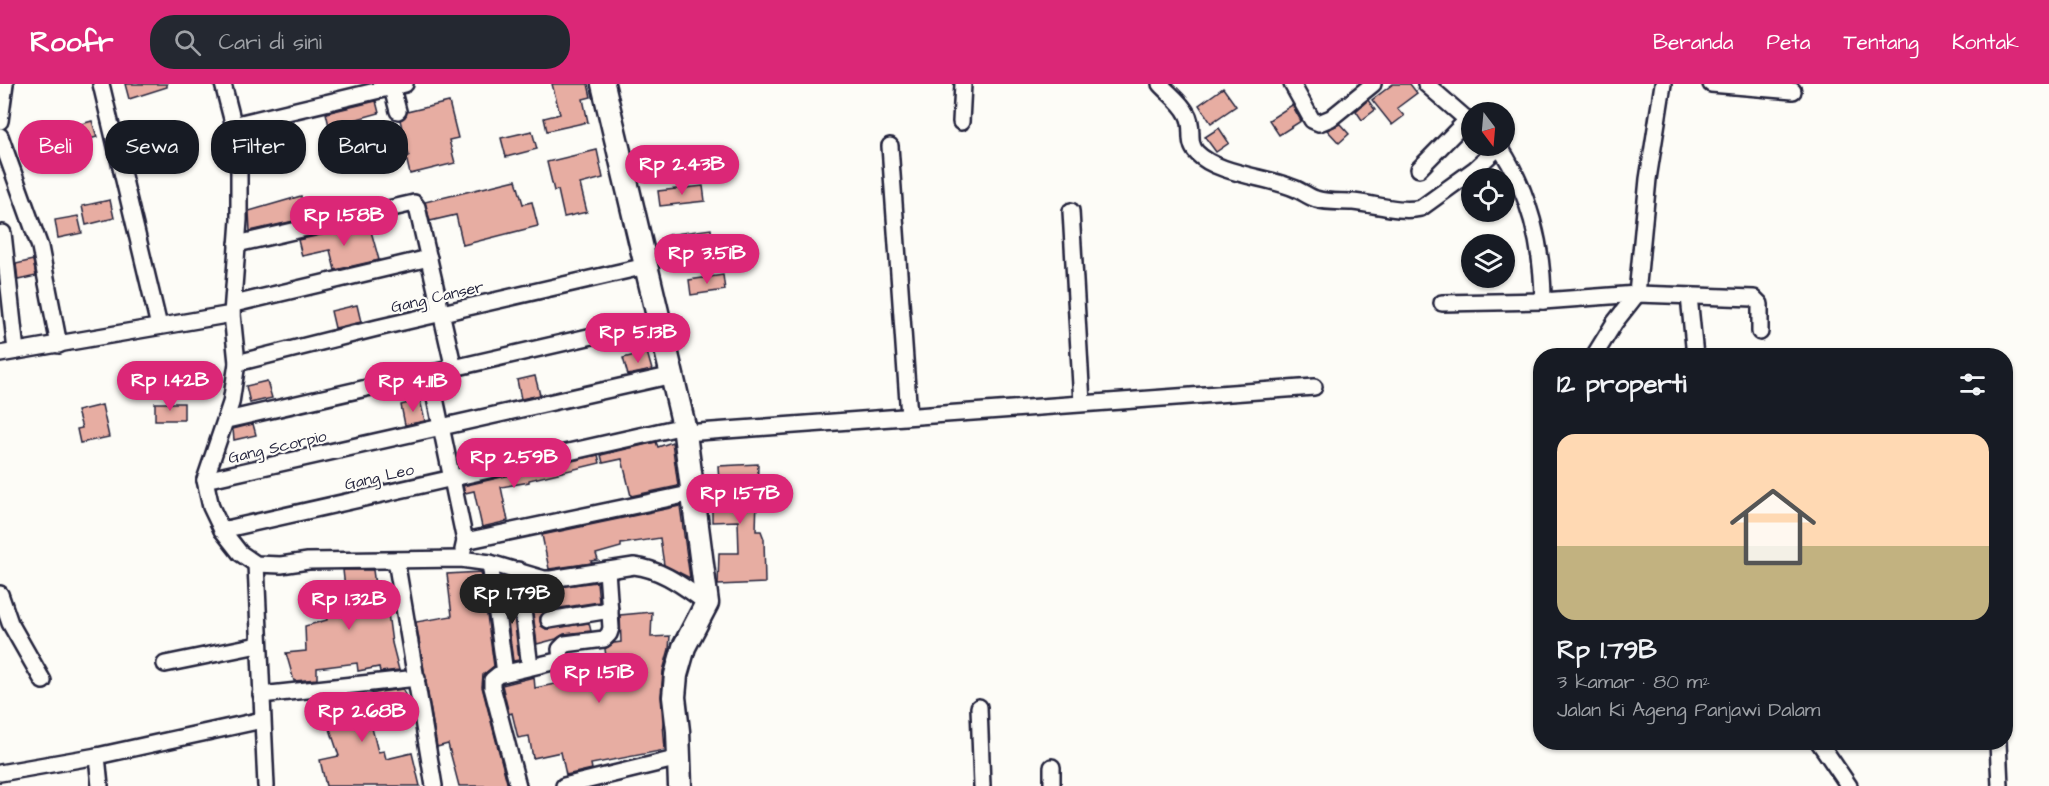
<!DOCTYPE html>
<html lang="id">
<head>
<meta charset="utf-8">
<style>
  :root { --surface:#171b24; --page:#242831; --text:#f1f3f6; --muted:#9ea1a6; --accent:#db2777 }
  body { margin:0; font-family:"Architects Daughter",sans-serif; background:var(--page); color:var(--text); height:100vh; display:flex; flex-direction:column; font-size:22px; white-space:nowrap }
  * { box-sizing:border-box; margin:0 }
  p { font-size:20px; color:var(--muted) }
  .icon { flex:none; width:33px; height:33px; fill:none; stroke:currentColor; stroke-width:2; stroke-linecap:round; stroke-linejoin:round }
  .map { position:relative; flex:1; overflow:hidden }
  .side { position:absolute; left:1533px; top:264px; width:480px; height:402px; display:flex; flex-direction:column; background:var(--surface); border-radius:24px; box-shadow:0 2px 4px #0004 }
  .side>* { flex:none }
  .hud { position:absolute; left:18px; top:36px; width:570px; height:54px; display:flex; gap:12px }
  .needle { width:39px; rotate:164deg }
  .fabs { position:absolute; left:1461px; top:18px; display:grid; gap:12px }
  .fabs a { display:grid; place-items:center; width:54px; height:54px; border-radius:50%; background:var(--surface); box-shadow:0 2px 4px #0004; font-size:30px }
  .price { position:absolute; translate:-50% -51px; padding:0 14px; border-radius:21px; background:var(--accent); color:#fff; font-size:20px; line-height:39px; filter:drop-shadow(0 2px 3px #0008) }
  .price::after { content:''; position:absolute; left:50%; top:36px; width:18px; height:14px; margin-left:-9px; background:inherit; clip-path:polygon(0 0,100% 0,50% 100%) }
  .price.active { background:#222; color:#fff }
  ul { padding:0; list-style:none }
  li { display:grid; align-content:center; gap:12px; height:318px; padding:0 24px }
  li span { display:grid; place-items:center; height:186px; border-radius:18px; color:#555 }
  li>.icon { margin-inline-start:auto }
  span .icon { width:108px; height:108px; fill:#fffc; stroke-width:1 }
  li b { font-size:26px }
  h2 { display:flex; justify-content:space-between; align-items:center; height:72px; padding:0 24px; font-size:26px }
  .chip { padding:0 21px; border-radius:24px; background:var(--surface); box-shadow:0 2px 4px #0004; font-size:21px; line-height:54px }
  .chip.active { background:var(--accent); color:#fff }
  header { display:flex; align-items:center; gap:36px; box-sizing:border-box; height:84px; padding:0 30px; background:var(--accent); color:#fff }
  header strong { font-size:28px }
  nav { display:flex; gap:33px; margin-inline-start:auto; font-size:21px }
  .search { width:420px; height:54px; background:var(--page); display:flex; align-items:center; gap:15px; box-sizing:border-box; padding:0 21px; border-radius:24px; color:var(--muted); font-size:22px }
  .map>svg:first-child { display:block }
  .building { fill:#e7ada2; stroke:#22223b; stroke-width:1.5 }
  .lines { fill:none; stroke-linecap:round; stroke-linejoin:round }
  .minor-casing { stroke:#22223b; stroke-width:20 }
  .secondary-casing { stroke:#22223b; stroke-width:27 }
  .minor { stroke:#fdfcf7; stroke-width:15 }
  .secondary { stroke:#fdfcf7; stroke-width:22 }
  .labels { text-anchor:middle; stroke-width:4.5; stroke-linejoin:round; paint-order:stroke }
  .street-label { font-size:16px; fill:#22223b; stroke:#fdfcf7 }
</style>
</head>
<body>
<header>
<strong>Roofr</strong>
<div class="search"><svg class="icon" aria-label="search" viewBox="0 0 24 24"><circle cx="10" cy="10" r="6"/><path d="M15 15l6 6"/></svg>Cari di sini</div>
<nav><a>Beranda</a><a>Peta</a><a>Tentang</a><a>Kontak</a></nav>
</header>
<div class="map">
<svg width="2049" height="702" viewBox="0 0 2049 702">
  <rect width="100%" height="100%" fill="#fdfcf7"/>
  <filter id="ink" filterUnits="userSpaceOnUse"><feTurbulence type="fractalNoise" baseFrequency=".0167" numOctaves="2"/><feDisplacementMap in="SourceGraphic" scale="12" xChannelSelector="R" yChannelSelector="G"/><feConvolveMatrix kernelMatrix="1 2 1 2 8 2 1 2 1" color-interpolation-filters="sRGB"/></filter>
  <g filter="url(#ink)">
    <g class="building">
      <polygon points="125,0 167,0 167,3 129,15"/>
      <polygon points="552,0 588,0 591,13 583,15 588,38 547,47 544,34 560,30"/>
      <polygon points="1393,0 1410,0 1417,9 1397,24 1404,32 1392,41 1372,16"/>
      <polygon points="1223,4 1236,22 1211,39 1199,21"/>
      <polygon points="1368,16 1375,26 1362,36 1356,27"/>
      <polygon points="376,17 379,29 350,37 351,40 330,46 326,29"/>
      <polygon points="449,18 458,54 449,56 455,79 410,90 406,73 409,72 400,36 405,33 407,28"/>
      <polygon points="1292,21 1301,37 1279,51 1269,36"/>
      <polygon points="92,37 97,53 71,60 67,44"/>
      <polygon points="1340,40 1349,50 1339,59 1327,46"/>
      <polygon points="1219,44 1229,59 1216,68 1205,53"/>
      <polygon points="532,47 537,65 506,73 501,54"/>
      <polygon points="597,66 603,94 580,100 587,128 564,133 558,106 554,107 547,78"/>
      <polygon points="516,96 523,120 532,118 538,142 463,161 456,131 430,137 425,118"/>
      <polygon points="703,102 705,117 660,122 658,107"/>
      <polygon points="301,112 307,134 250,147 249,127"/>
      <polygon points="110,116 114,134 86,141 82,122"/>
      <polygon points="78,132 82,149 58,154 55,136"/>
      <polygon points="369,140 379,176 335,186 330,166 302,172 298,156"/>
      <polygon points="711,145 712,157 670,163 668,151"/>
      <polygon points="33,176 36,192 18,196 16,180"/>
      <polygon points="723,191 725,206 691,211 689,196"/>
      <polygon points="357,221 361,238 335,244 331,227"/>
      <polygon points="647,268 652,286 628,291 623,274"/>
      <polygon points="535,292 540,311 521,315 517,296"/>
      <polygon points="267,297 272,314 250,319 246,302"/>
      <polygon points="420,316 425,337 405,341 401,321"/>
      <rect x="155" y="319" width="29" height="17"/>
      <polygon points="102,321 109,353 80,359 77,345 82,344 77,327"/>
      <polygon points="253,340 256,351 234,356 233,345"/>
      <polygon points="656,358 658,363 672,358 678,402 631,412 622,375 603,379 601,371"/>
      <polygon points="598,371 600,379 529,396 529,398 501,403 508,437 482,443 474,407 465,409 463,402"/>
      <polygon points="758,380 756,447 761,447 764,455 765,499 718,501 719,469 739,469 738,437 712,438 712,415 720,415 718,382"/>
      <polygon points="680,422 690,494 664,481 660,454 621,460 621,463 596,470 598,476 591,477 592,479 549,485 542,451"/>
      <polygon points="343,486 373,486 375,501 384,499 392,559 399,586 380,588 379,583 358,587 357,579 317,584 317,595 294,597 286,569 306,567 305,542 327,536 325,515 346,513"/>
      <polygon points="481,488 494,582 483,591 482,603 508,702 459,702 448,660 437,663 416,538 452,532 447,490"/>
      <polygon points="597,498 599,518 547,526 540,533 541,542 546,545 589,539 591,547 564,550 556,555 537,560 530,506"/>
      <polygon points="511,506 519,576 513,577 504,507"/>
      <polygon points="652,528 651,553 670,552 669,565 663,587 661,612 665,666 591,680 592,685 566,691 561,668 533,674 529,652 518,654 512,629 509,630 502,601 534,593 535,604 570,597 568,589 607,580 605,565 614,559 621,558 620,531"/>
      <polygon points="403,605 406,614 390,619 391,627 369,632 378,668 384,667 386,675 412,669 420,702 326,702 320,676 339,672 328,639 321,641 315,615 354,611 355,614 380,608"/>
    </g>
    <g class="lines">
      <g class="minor-casing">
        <g id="minor">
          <polyline points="101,0 159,242"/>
          <path d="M 223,0 L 239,62 L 239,136 L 232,230 L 237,279 L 231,319 L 205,396 L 211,423 L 222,446 L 240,469 L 256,480 L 281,481 L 308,477 L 461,475 L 490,479 L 544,495 L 551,495 L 634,482 C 662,485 684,503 707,519"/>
          <polyline points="391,0 398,27"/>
          <path d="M 1160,0 C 1169,10 1181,18 1187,30 C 1195,43 1186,58 1197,69 C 1217,90 1269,93 1296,105 C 1303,108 1309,113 1316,115 C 1328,119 1341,117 1353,118 C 1375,120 1400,129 1421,124 L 1475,85 L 1500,62"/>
          <polyline points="1292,0 1312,36 1319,39 1331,34 1373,0"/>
          <polyline points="1426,0 1472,40"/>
          <polyline points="1711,0 1793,7"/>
          <polyline points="0,37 5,0"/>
          <polyline points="961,38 963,0"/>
          <polyline points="233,41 405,0"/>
          <polyline points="0,52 40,163 59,261"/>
          <polyline points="890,62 909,332"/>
          <path d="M 1499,62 C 1529,107 1543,163 1543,217"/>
          <polyline points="1419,85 1467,36"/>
          <polyline points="1071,127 1082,319"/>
          <polyline points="3,149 16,267"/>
          <polyline points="237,160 414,119 417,123 454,285"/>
          <polyline points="1689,212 1695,272"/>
          <polyline points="1442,219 1543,217 1637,210 1754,214 1760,220 1760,248"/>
          <polyline points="234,220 429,174"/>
          <polyline points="0,270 232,230"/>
          <polyline points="1594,272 1615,238 1637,210 1648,95 1663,0"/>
          <polyline points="237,279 377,244 646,182"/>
          <polyline points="430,290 465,457 463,466"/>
          <polyline points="227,336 658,237"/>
          <polyline points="685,349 1314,303"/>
          <polyline points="205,396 673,291"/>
          <polyline points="222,446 684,342"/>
          <polyline points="465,457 694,409"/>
          <polyline points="396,476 434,702"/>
          <polyline points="490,479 505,589"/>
          <polyline points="256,480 266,702"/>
          <polyline points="518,486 530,583"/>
          <polyline points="0,510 10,539 43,597"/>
          <polyline points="549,536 610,526"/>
          <polyline points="165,580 258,561"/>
          <polyline points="261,611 417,594"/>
          <polyline points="979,623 982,702"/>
          <polyline points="1819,658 1849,702"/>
          <polyline points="1998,658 2000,702"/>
          <polyline points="97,672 100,702"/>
          <polyline points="1052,683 1052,702"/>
          <polyline points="0,689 97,672 262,636"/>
          <polyline points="518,702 492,603 492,596 498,591 561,576 560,565 565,560 604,555 609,550 611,544 607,486"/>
          <polyline points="564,702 679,674"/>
        </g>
      </g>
      <g class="secondary-casing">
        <polyline id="secondary" points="603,0 684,342 707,519 684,563 676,591 674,613 678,647 680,702"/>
      </g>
      <use href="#minor" class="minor"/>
      <use href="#secondary" class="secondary"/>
    </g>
  </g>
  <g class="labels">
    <g class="street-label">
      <text transform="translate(437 212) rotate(-13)" y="6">Gang Canser</text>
      <text transform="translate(277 362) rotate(-13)" y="6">Gang Scorpio</text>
      <text transform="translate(379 392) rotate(-13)" y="6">Gang Leo</text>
    </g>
  </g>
</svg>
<div class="fabs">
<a><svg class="needle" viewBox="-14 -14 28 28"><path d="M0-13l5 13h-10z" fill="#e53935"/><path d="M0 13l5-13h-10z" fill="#9ea1a6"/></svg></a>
<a><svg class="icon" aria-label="locate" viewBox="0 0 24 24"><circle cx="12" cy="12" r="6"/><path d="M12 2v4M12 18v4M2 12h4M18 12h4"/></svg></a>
<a><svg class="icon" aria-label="layers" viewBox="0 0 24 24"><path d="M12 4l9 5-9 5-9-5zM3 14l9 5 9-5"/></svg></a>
</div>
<b class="price" style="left:682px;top:112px">Rp 2.43B</b>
<b class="price" style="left:344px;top:163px">Rp 1.58B</b>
<b class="price" style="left:707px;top:201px">Rp 3.51B</b>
<b class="price" style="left:638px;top:280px">Rp 5.13B</b>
<b class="price" style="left:170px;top:328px">Rp 1.42B</b>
<b class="price" style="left:413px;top:329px">Rp 4.11B</b>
<b class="price" style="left:514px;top:405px">Rp 2.59B</b>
<b class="price" style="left:740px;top:441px">Rp 1.57B</b>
<b class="price active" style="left:512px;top:541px">Rp 1.79B</b>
<b class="price" style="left:349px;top:547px">Rp 1.32B</b>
<b class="price" style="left:599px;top:620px">Rp 1.51B</b>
<b class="price" style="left:362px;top:659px">Rp 2.68B</b>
<div class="hud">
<a class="chip active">Beli</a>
<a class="chip">Sewa</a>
<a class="chip">Filter</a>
<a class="chip">Baru</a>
</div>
<section class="side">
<h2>12 properti<svg class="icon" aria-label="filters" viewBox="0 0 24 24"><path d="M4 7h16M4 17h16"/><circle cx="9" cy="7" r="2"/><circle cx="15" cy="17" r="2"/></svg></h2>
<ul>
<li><span style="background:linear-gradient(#ffd9b3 60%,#c2b280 0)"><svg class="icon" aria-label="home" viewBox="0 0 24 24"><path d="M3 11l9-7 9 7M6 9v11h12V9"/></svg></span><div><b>Rp 1.79B</b><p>3 kamar · 80 m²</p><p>Jalan Ki Ageng Panjawi Dalam</p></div></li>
</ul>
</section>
</div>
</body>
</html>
